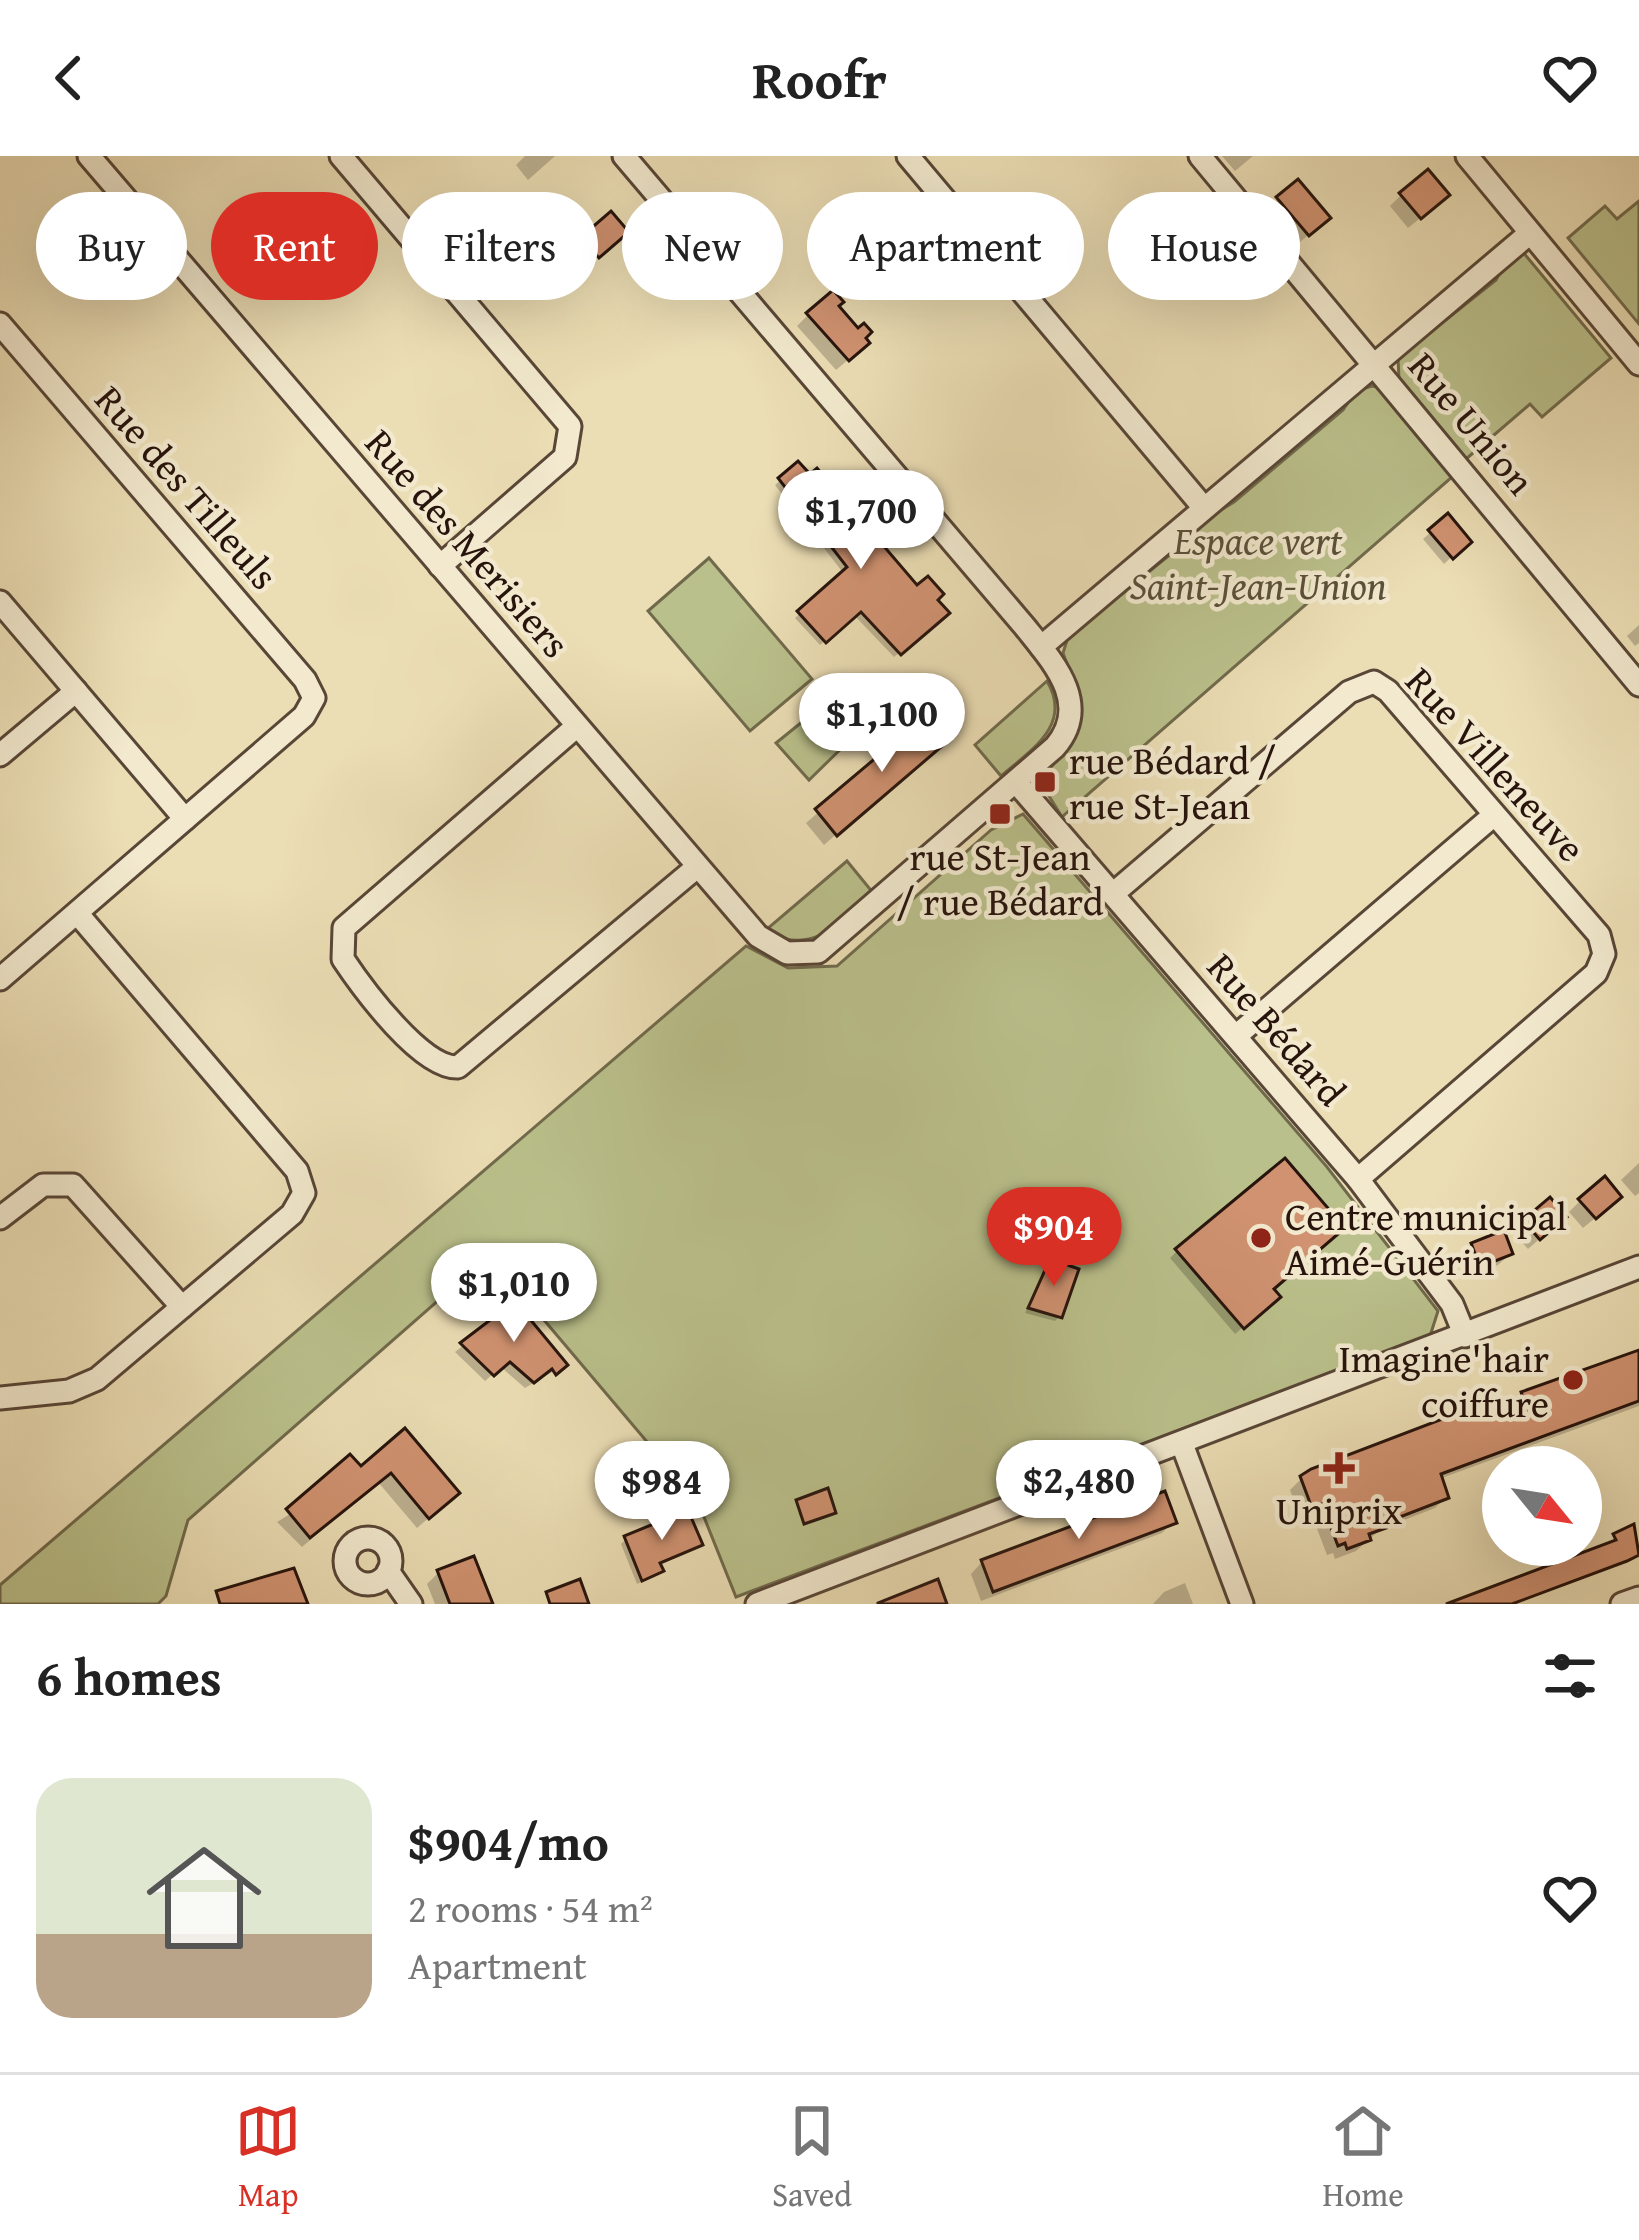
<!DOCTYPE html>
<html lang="en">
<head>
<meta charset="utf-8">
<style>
  :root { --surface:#fff; --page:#f2f2f2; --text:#222; --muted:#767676; --line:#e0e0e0; --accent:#d93025 }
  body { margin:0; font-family:"Gentium Book Plus",serif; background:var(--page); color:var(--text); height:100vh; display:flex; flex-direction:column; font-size:45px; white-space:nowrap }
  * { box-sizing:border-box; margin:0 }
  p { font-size:39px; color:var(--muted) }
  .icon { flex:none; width:66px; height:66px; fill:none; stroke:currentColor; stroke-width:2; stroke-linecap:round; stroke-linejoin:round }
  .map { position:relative; height:1448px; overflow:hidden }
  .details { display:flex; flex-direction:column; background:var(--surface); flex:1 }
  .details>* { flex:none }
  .banner { position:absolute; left:36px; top:36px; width:1569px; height:108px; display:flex; gap:24px }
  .needle { width:78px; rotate:120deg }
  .fabs { position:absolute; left:1482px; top:1290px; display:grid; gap:24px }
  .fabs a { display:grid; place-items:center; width:120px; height:120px; border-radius:50%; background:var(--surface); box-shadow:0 12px 48px #0002; font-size:60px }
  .price { position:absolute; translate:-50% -102px; padding:0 27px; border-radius:42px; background:#fff; color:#222; font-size:39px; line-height:78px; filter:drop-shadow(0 3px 6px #0008) }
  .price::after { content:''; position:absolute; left:50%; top:72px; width:36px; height:27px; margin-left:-18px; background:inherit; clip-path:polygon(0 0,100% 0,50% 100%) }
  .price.selected { background:var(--accent); color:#fff }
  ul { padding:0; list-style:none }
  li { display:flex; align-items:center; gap:36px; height:300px; padding:0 36px }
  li+li { border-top:3px solid var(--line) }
  li span { display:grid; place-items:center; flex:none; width:336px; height:240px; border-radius:36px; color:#555 }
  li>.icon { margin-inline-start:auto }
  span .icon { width:144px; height:144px; fill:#fffc; stroke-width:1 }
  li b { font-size:51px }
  h2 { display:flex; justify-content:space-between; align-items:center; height:144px; padding:0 36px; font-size:51px }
  .pill { padding:0 42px; border-radius:54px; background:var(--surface); box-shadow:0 12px 48px #0002; font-size:42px; line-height:108px }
  .pill.selected { background:var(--accent); color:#fff }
  header { display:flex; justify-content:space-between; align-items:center; height:156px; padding:0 36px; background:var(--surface); font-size:54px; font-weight:700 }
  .dock { display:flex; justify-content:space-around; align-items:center; height:168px; border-top:3px solid var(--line); background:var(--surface); font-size:33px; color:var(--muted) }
  .dock a { display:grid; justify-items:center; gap:6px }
  .dock .selected { color:var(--accent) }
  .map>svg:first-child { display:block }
  .green { fill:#bac08b; stroke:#706a4c; stroke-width:3 }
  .shadow { fill:#0003 }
  .building { fill:#d09271; stroke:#27140d; stroke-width:3 }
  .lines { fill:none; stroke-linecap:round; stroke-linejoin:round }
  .minor-casing { stroke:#584637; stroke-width:27 }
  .minor { stroke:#f2e9ce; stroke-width:21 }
  .poi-dot { fill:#8f2418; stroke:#f2e9ce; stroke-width:4.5 }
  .labels { text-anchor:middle; stroke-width:9; stroke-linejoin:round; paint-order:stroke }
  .street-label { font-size:39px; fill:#27140d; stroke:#f2e9ce }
  .park-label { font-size:39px; font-style:italic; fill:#5a5039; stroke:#f2e9ce }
  .poi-label { font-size:39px; fill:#27140d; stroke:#f2e9ce; text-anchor:start }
</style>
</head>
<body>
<header><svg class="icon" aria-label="back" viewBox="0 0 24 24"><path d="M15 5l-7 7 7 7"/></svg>Roofr<svg class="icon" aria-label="heart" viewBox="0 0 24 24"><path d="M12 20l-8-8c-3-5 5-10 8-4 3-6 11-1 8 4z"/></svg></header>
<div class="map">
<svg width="1639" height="1448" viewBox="0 0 1639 1448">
  <rect width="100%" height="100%" fill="#ebddb4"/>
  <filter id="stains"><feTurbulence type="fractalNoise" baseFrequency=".00167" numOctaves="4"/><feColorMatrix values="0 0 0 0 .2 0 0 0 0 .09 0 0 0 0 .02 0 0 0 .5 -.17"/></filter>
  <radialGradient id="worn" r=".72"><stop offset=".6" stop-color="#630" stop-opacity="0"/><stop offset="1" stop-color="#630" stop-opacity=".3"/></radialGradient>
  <g class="green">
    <polygon points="1639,45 1639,168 1568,82 1605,50 1617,63"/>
    <polygon points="1522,95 1611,202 1542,261 1530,248 1466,303 1399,223 1398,202 1496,124 1504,109"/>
    <path d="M 1372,230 L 1382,232 L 1452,321 L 1062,661 L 1041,627 C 1046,613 1056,607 1065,596 C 1094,561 1076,533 1063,497 L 1068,481 L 1192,381 L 1201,366 L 1234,346 L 1343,254 L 1356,235 Z"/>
    <polygon points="709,402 812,523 750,575 648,455"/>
    <path d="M 1047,525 C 1073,569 1031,594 1001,620 L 975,589 Z"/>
    <polygon points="850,545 868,565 863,579 851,583 809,624 776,587 823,549"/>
    <polygon points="1023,658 1327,1011 1438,1155 1430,1180 736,1441 698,1346 511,1125 466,1120 188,1364 166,1440 158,1448 0,1448 0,1429 746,790 788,812 837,810 991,674"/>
    <path d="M 847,705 L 874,738 C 843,764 814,800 771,777 L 767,773 Z"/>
  </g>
  <g class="shadow">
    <polygon points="525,0 555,0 528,24 516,9"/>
    <polygon points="1222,0 1253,0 1235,15"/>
    <polygon points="1401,39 1435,50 1408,72 1390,50"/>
    <polygon points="1278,43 1316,73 1296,89 1267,54"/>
    <polygon points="583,84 614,87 586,111 572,95"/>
    <polygon points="1196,106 1217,119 1199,134 1185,117"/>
    <polygon points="808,159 855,198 836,214 797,170"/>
    <polygon points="798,309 945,457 894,501 854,459 820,489 795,462 844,418 775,329"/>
    <polygon points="1448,361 1468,386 1444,408 1423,383"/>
    <polygon points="1639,469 1639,487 1635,490 1627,480"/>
    <polygon points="928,562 933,593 824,689 806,667"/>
    <polygon points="1639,1007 1639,1037 1635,1040 1621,1024"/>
    <polygon points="1580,1045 1607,1052 1583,1072 1569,1056"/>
    <polygon points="1525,1066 1552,1072 1528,1093 1514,1077"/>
    <polygon points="1473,1089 1510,1098 1498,1109 1469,1120 1461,1100"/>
    <polygon points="1177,1095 1270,1133 1270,1148 1235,1178 1170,1102"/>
    <polygon points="1051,1106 1060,1160 1055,1165 1025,1157"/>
    <polygon points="514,1149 564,1209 525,1232 501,1211 485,1225 455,1196"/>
    <polygon points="1639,1197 1639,1250 1439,1323 1446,1341 1435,1352 1381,1373 1356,1395 1335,1403 1333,1397 1327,1399 1311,1357 1300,1361 1290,1334 1302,1322 1493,1257 1533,1235"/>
    <polygon points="405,1276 445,1348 417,1372 378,1326 302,1391 277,1366 361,1314"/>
    <polygon points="1173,1366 1162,1377 981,1445 971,1418 982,1406"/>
    <polygon points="626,1383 699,1388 658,1409 655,1420 637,1428 621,1388"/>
    <polygon points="439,1416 489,1448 435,1448 427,1428"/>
    <polygon points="1185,1427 1193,1448 1153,1448 1164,1436"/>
  </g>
  <g class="building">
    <polygon points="1428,13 1450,39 1421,63 1399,37"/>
    <polygon points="1298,23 1331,62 1309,80 1276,41"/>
    <polygon points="611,55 629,76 599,102 581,81"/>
    <polygon points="1214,86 1232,108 1212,125 1194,103"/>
    <polygon points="833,134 844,146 839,150 858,172 864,167 872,176 866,182 870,187 849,205 806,157"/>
    <polygon points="798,305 810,318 817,312 917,429 928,420 944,438 938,444 950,457 901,499 861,456 826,487 797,455 847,411 778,322"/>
    <polygon points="1448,357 1472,386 1453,403 1428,374"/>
    <polygon points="928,558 948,585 837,680 815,653"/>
    <polygon points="1285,1002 1345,1072 1274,1133 1281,1141 1244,1173 1175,1093"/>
    <polygon points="1605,1020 1622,1041 1596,1063 1578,1043"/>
    <polygon points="1550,1041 1567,1061 1540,1084 1523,1064"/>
    <polygon points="1504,1074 1513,1098 1480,1111 1471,1087"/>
    <polygon points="1050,1103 1079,1113 1062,1162 1028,1152"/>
    <polygon points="515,1145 568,1209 556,1219 552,1213 534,1227 510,1206 494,1220 460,1187"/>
    <polygon points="1639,1194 1639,1245 1441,1318 1449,1342 1384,1367 1386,1372 1369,1378 1371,1384 1347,1393 1345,1387 1338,1390 1322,1348 1312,1352 1300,1320 1311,1313 1492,1244 1495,1253 1523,1242 1521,1236"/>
    <polygon points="405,1272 460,1337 429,1363 391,1317 310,1382 286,1353 350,1298 361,1310"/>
    <polygon points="828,1332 836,1357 804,1368 796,1344"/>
    <polygon points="1165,1335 1177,1367 993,1436 981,1404"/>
    <polygon points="688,1354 703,1389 660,1407 664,1415 642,1425 624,1380"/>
    <polygon points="1634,1368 1639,1399 1627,1405 1512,1448 1446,1448 1616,1384 1613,1378"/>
    <polygon points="474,1400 493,1448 450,1448 437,1414"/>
    <polygon points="294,1412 308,1448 220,1448 216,1435"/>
    <polygon points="580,1423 589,1448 550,1448 546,1436"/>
    <polygon points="938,1423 947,1448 878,1448 878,1447"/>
  </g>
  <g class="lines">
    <g class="minor-casing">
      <g id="minor">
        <path d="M 89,0 L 758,780 L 787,797 L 818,796 L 1055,591 C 1092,548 1053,506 1025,471 L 624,0"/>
        <polyline points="341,0 570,270 565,301 440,410"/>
        <polyline points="908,0 1204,352"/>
        <polyline points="1200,0 1639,529"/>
        <polyline points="1467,0 1639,208"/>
        <polyline points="0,168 305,524 314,542 304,560 0,823"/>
        <polyline points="0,446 185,663"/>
        <polyline points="1041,491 1530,77"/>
        <path d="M 577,570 L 344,772 L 343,803 C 363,833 422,913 458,911 L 697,711"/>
        <polyline points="0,599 76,535"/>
        <polyline points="1016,626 1358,1023 1452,1148 1465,1180"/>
        <polyline points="1114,737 1349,536 1374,526 1388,535 1599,779 1604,798 1596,817 1358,1023"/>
        <polyline points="1236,880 1494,659"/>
        <polyline points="0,1062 43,1029 73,1029 182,1151"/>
        <polyline points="0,1242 69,1235 97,1223 292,1058 304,1037 297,1015 77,757"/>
        <polyline points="1182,1288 1242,1448"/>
        <circle cx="368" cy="1405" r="23"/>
        <polyline points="388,1415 411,1448"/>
        <polyline points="757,1448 1639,1111"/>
        <polyline points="1622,1448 1639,1442"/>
      </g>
    </g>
    <use href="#minor" class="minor"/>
  </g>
  <g class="poi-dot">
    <rect x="1033" y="614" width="24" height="24" rx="6"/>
    <rect x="988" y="646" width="24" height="24" rx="6"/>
    <circle cx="1261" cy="1082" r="12"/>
    <circle cx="1573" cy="1224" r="12"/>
    <path d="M1333 1294h12v12h12v12h-12v12h-12v-12h-12v-12h12z"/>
  </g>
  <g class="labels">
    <g class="street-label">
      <text transform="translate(1472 267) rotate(50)" y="14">Rue Union</text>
      <text transform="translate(187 331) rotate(49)" y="14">Rue des Tilleuls</text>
      <text transform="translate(468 387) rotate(49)" y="14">Rue des Merisiers</text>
      <text transform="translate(1496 608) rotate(48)" y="14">Rue Villeneuve</text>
      <text transform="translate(1277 873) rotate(49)" y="14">Rue Bédard</text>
    </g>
    <g class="park-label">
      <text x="1258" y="398">Espace vert<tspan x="1258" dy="45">Saint-Jean-Union</tspan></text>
    </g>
    <g class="poi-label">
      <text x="1069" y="618">rue Bédard /<tspan x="1069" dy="45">rue St-Jean</tspan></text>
      <text x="1000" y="714" text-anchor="middle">rue St-Jean<tspan x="1000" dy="45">/ rue Bédard</tspan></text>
      <text x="1285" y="1074">Centre municipal<tspan x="1285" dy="45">Aimé-Guérin</tspan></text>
      <text x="1549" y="1216" text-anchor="end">Imagine'hair<tspan x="1549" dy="45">coiffure</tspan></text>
      <text x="1339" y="1368" text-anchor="middle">Uniprix</text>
    </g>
  </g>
  <rect width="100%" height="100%" filter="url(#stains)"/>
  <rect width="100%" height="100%" fill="url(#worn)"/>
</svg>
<div class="fabs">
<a><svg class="needle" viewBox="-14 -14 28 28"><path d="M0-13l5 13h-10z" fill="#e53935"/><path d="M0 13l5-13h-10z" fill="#767676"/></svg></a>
</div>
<b class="price" style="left:861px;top:416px">$1,700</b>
<b class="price" style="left:882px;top:619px">$1,100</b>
<b class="price selected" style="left:1054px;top:1133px">$904</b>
<b class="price" style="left:514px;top:1189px">$1,010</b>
<b class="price" style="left:1079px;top:1386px">$2,480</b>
<b class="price" style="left:662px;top:1387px">$984</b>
<div class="banner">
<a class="pill">Buy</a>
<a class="pill selected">Rent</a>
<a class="pill">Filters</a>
<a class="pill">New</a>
<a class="pill">Apartment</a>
<a class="pill">House</a>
</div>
</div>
<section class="details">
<h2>6 homes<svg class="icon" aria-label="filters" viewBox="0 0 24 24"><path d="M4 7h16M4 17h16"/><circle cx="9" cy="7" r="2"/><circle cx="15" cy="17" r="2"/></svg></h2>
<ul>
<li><span style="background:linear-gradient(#dfe7d0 65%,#b9a48a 0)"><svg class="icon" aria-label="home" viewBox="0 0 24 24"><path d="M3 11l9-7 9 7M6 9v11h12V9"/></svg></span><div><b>$904/mo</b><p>2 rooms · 54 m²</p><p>Apartment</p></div><svg class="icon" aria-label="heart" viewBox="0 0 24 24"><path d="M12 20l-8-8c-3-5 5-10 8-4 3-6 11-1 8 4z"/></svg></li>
</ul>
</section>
<nav class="dock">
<a class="selected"><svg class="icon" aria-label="map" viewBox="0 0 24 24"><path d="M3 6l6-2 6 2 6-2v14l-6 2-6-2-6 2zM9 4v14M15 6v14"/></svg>Map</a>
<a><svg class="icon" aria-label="saved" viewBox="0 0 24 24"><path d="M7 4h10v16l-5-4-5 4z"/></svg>Saved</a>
<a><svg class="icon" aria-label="home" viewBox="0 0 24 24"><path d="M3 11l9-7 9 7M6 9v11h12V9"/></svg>Home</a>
</nav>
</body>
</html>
